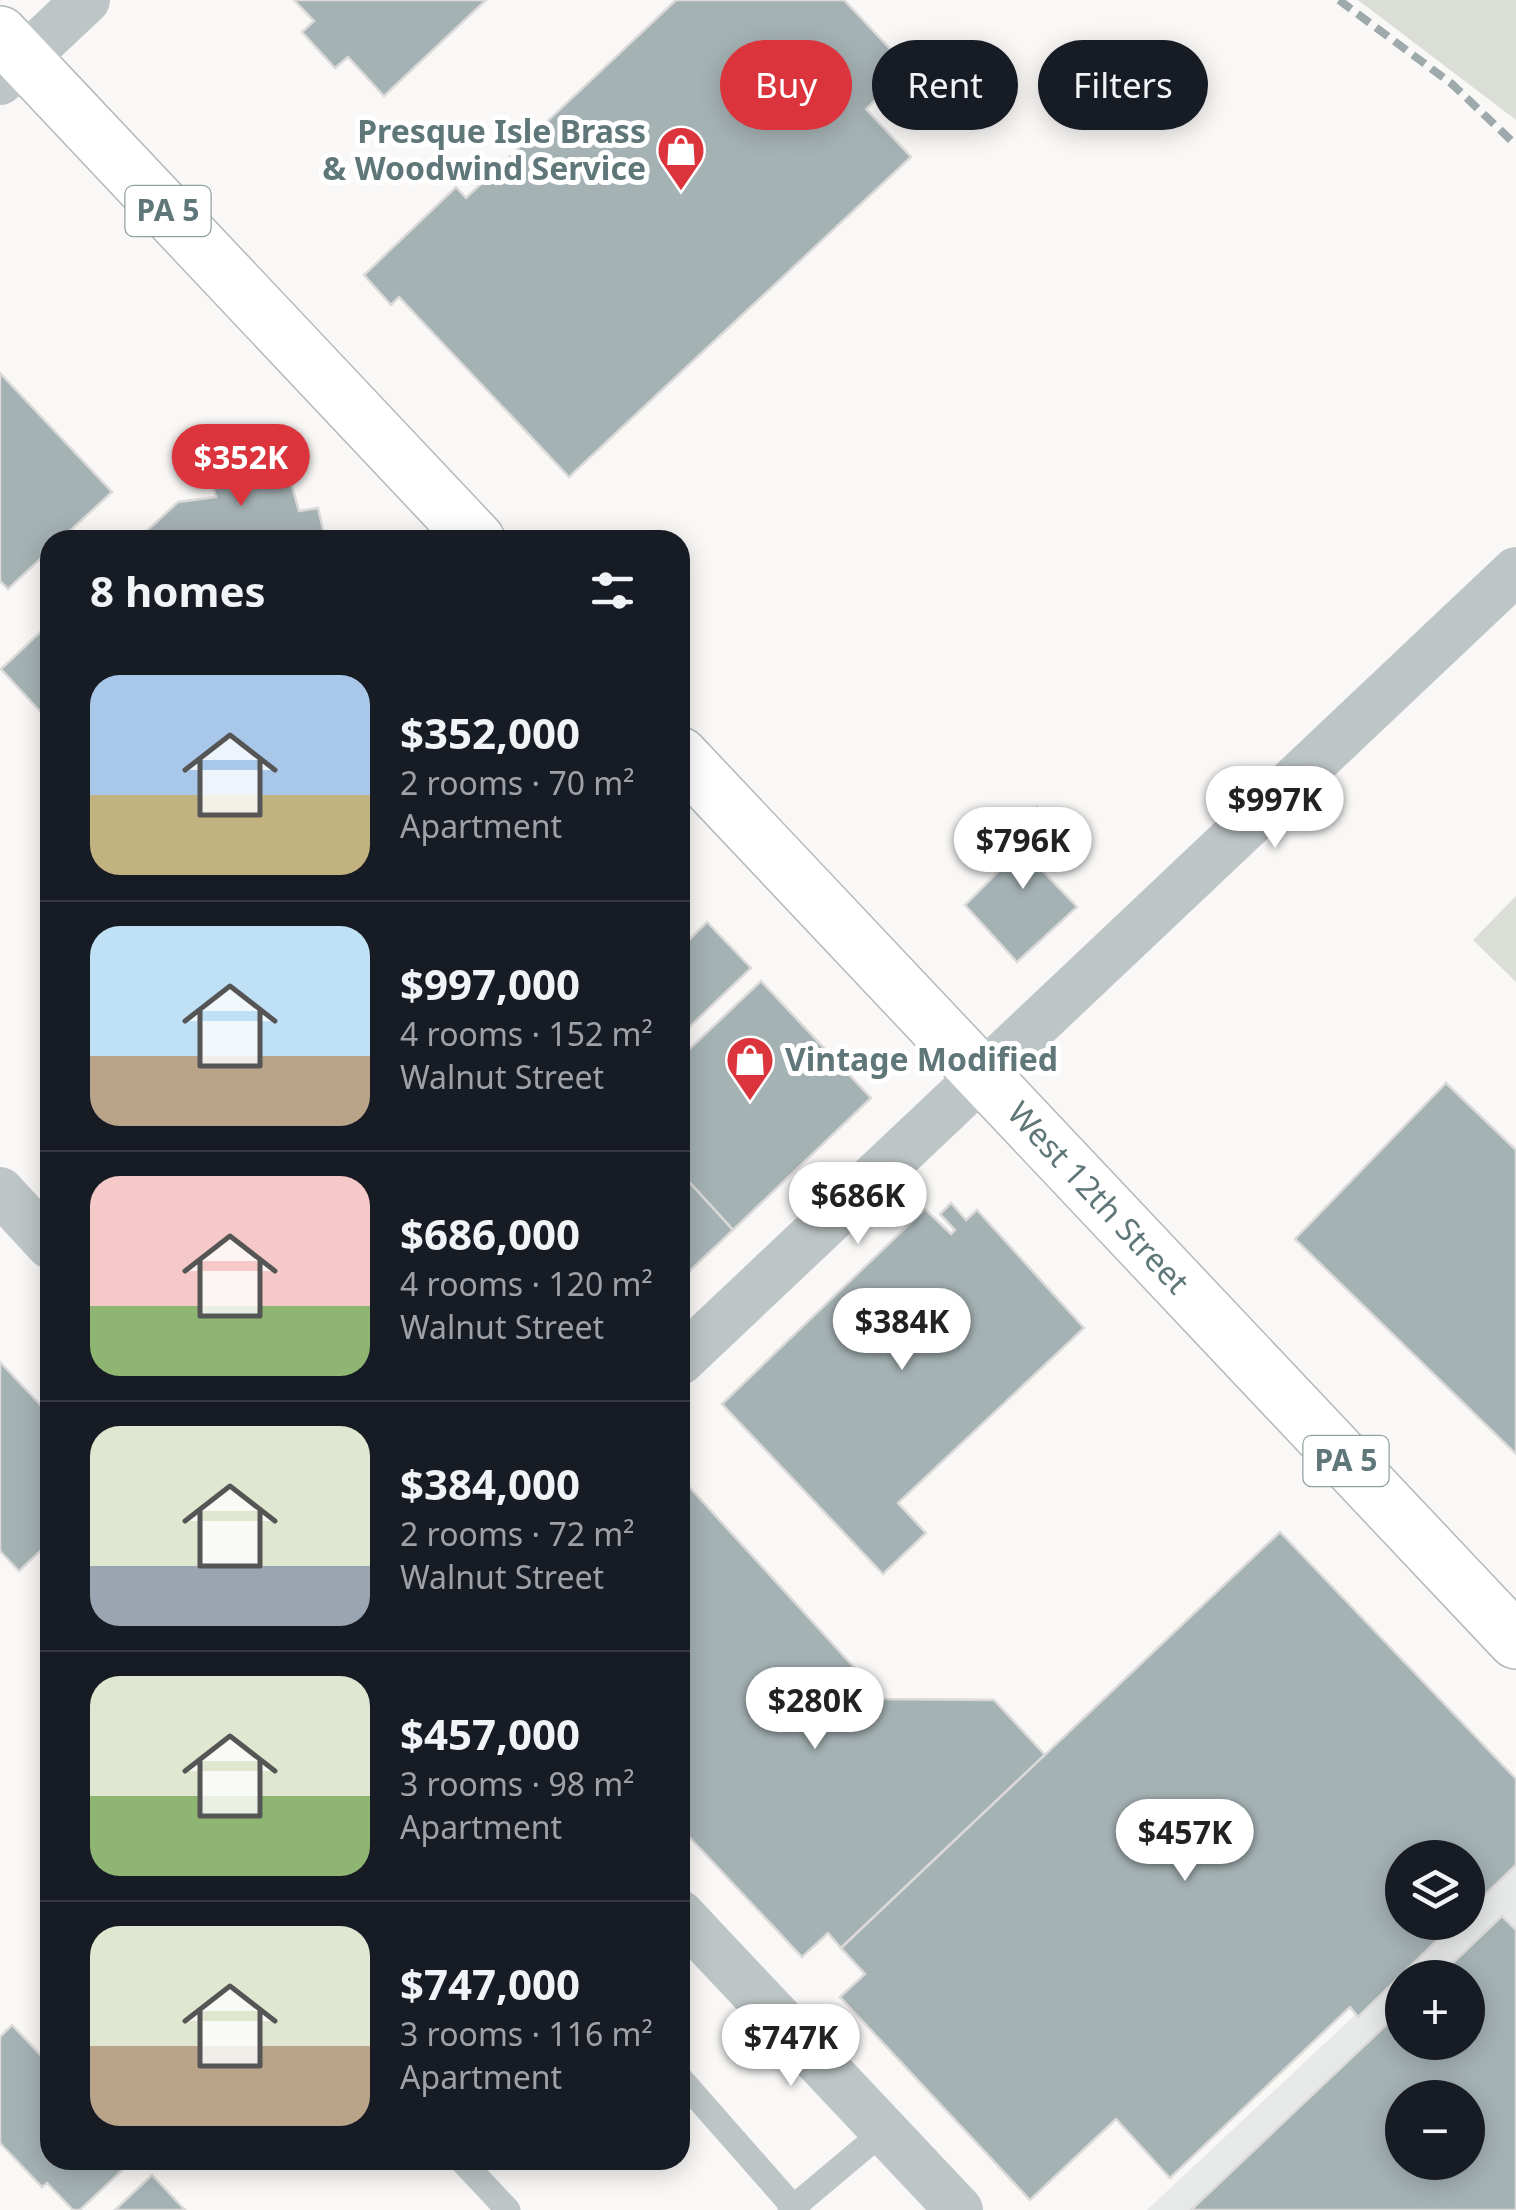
<!DOCTYPE html>
<html lang="en">
<head>
<meta charset="utf-8">
<style>
  :root { --surface:#171b24; --page:#20242c; --text:#f1f3f6; --muted:#9ea1a6; --line:#363941; --accent:#dc343c }
  body { margin:0; font-family:"Noto Sans",sans-serif; background:var(--page); color:var(--text); height:100vh; display:flex; flex-direction:column; font-size:38px; white-space:nowrap }
  * { box-sizing:border-box; margin:0 }
  p { font-size:32px; color:var(--muted) }
  .icon { flex:none; width:55px; height:55px; fill:none; stroke:currentColor; stroke-width:2; stroke-linecap:round; stroke-linejoin:round }
  .map { position:relative; flex:1; overflow:hidden }
  .sheet { position:absolute; left:40px; top:530px; width:650px; height:1640px; display:flex; flex-direction:column; background:var(--surface); border-radius:30px; box-shadow:0 5px 25px #0003 }
  .sheet>* { flex:none }
  .banner { position:absolute; left:720px; top:40px; width:645px; height:90px; display:flex; gap:20px }
  .controls { position:absolute; left:1385px; top:1840px; display:grid; gap:20px }
  .controls a { display:grid; place-items:center; width:100px; height:100px; border-radius:50%; background:var(--surface); box-shadow:0 5px 25px #0003; font-size:50px }
  .price { position:absolute; translate:-50% -85px; padding:0 22px; border-radius:35px; background:#fff; color:#222; font-size:32px; line-height:65px; filter:drop-shadow(0 2px 5px #0008) }
  .price::after { content:''; position:absolute; left:50%; top:60px; width:30px; height:22px; margin-left:-15px; background:inherit; clip-path:polygon(0 0,100% 0,50% 100%) }
  .price.current { background:var(--accent); color:#fff }
  ul { padding:0; list-style:none }
  li { display:flex; align-items:center; gap:30px; height:250px; padding:0 50px }
  li+li { border-top:2px solid var(--line) }
  li span { display:grid; place-items:center; flex:none; width:280px; height:200px; border-radius:30px; color:#555 }
  li>.icon { margin-inline-start:auto }
  span .icon { width:120px; height:120px; fill:#fffc; stroke-width:1 }
  li b { font-size:42px }
  h2 { display:flex; justify-content:space-between; align-items:center; height:120px; padding:0 50px; font-size:42px }
  .tag { padding:0 35px; border-radius:45px; background:var(--surface); box-shadow:0 5px 25px #0003; font-size:35px; line-height:90px }
  .tag.current { background:var(--accent); color:#fff }
  .map>svg:first-child { display:block }
  .built { fill:#e7e8e8; fill-rule:evenodd }
  .green { fill:#dbded6 }
  .building { fill:#a5b2b4; stroke:#dbdad9; stroke-width:2.5; fill-rule:evenodd }
  .lines { fill:none; stroke-linecap:round; stroke-linejoin:round }
  .primary-casing { stroke:#b2babb; stroke-width:58 }
  .service { stroke:#bec5c6; stroke-width:25 }
  .minor { stroke:#bec5c6; stroke-width:48 }
  .primary { stroke:#fff; stroke-width:55 }
  .rail { stroke:#9ea9ab; stroke-width:8; stroke-dasharray:15 8; stroke-linecap:butt }
  .labels { text-anchor:middle; stroke-width:10; stroke-linejoin:round; paint-order:stroke }
  .shield { fill:#fff; stroke:#90a0a2; stroke-width:2.5 }
  .shield-label { font-size:30px; font-weight:bold; fill:#60777a }
  .poi-label { font-size:32px; font-weight:bold; fill:#60777a; stroke:#fff; text-anchor:end }
  .street-label { font-size:32px; fill:#60777a; stroke:#fff }
</style>
</head>
<body>
<div class="map">
<svg width="1516" height="2210" viewBox="0 0 1516 2210">
  <rect width="100%" height="100%" fill="#f9f8f7"/>
  <path class="built" d="M 1516,1863 L 1516,2210 L 1147,2210 L 1453,1923 L 1468,1922 L 1468,1909 ZM 1402,1978 L 1468,1978 L 1468,2042 L 1402,2042 ZM 1402,2098 L 1468,2098 L 1468,2162 L 1402,2162 Z"/>
  <g class="green">
    <polygon points="1358,0 1516,0 1516,120"/>
    <polygon points="1516,896 1516,982 1473,940"/>
  </g>
  <g class="building">
    <polygon points="294,0 486,0 384,96 348,57 335,68 302,32 314,21"/>
    <polygon points="676,0 844,0 908,68 866,109 911,157 569,477 399,297 391,305 364,275 456,187 466,198"/>
    <polygon points="0,373 112,492 60,540 50,540 50,550 8,589 0,581"/>
    <polygon points="263,451 271,483 290,479 299,511 318,508 325,538 341,534 343,540 137,540 178,502 216,497 209,473 222,469 220,461"/>
    <polygon points="50,623 50,722 1,669"/>
    <polygon points="1037,807 1063,838 1036,864 1077,907 1017,962 965,905 1020,850 1007,836"/>
    <polygon points="707,922 751,968 680,1036 680,949"/>
    <polygon points="761,981 871,1098 733,1230 680,1172 680,1058"/>
    <polygon points="1446,1083 1516,1150 1516,1454 1295,1239"/>
    <polygon points="680,1172 733,1230 680,1280"/>
    <polygon points="951,1203 966,1220 977,1210 1084,1328 898,1503 926,1533 883,1574 722,1404 925,1209 951,1234 955,1230 940,1214"/>
    <polygon points="0,1362 50,1415 50,1542 19,1571 0,1551"/>
    <polygon points="680,1477 883,1699 994,1700 1045,1755 841,1948 828,1933 802,1957 680,1827"/>
    <polygon points="1280,1532 1516,1779 1516,1865 1468,1911 1468,1858 1402,1858 1402,1922 1456,1922 1358,2017 1350,2007 1170,2178 1116,2119 1030,2200 840,1997 865,1974 841,1948"/>
    <path d="M 1502,1916 L 1516,1930 L 1516,2210 L 1191,2210 L 1402,2010 L 1402,2042 L 1468,2042 L 1468,1978 L 1437,1978 ZM 1402,2098 L 1468,2098 L 1468,2162 L 1402,2162 Z"/>
    <polygon points="12,2025 50,2065 50,2160 133,2160 80,2210 73,2210 47,2183 42,2187 0,2143 0,2037"/>
    <polygon points="152,2175 185,2210 115,2210"/>
  </g>
  <g class="lines">
    <g class="primary-casing">
      <g id="primary">
        <polyline points="0,34 477,540"/>
        <polyline points="680,755 1516,1641"/>
      </g>
    </g>
    <g class="service">
      <polyline points="680,2078 796,2210"/>
      <polyline points="461,2160 508,2210"/>
      <polyline points="790,2210 884,2131"/>
    </g>
    <g class="minor">
      <polyline points="0,81 86,0"/>
      <polyline points="0,1191 50,1245"/>
      <polyline points="680,1361 1516,571"/>
      <polyline points="680,1914 959,2210"/>
    </g>
    <use href="#primary" class="primary"/>
    <polyline class="rail" points="1339,0 1452,84 1516,145"/>
  </g>
  <defs>
    <g id="shop-pin" transform="scale(2.5)"><path d="M0 17L-7.5 6A9.5 9.5 0 1 1 7.5 6Z" fill="#dc343c" stroke="#fff"/><path d="M-5-2.5h2.3a2.7 3.5 0 0 1 5.4 0H5L5.5 6h-11ZM-1.5-2.5h3a1.5 2.3 0 0 0-3 0Z" fill="#fff"/></g>
  </defs>
  <g fill-rule="evenodd">
    <use href="#shop-pin" x="681" y="150"/>
    <use href="#shop-pin" x="750" y="1060"/>
  </g>
  <g class="labels">
    <g class="shield">
      <rect x="125.5" y="186" width="85" height="50" rx="8"/>
      <rect x="1303.5" y="1436" width="85" height="50" rx="8"/>
    </g>
    <g class="shield-label">
      <text x="168" y="221">PA 5</text>
      <text x="1346" y="1471">PA 5</text>
    </g>
    <g class="poi-label">
      <text x="646" y="143">Presque Isle Brass<tspan x="646" dy="37">&amp; Woodwind Service</tspan></text>
      <text x="785" y="1071" text-anchor="start">Vintage Modified</text>
    </g>
    <g class="street-label">
      <text transform="translate(1098 1198) rotate(47)" y="11">West 12th Street</text>
    </g>
  </g>
</svg>
<div class="controls">
<a><svg class="icon" aria-label="layers" viewBox="0 0 24 24"><path d="M12 4l9 5-9 5-9-5zM3 14l9 5 9-5"/></svg></a>
<a>+</a>
<a>−</a>
</div>
<b class="price current" style="left:241px;top:509px">$352K</b>
<b class="price" style="left:1275px;top:851px">$997K</b>
<b class="price" style="left:1023px;top:892px">$796K</b>
<b class="price" style="left:858px;top:1247px">$686K</b>
<b class="price" style="left:902px;top:1373px">$384K</b>
<b class="price" style="left:815px;top:1752px">$280K</b>
<b class="price" style="left:1185px;top:1884px">$457K</b>
<b class="price" style="left:791px;top:2089px">$747K</b>
<div class="banner">
<a class="tag current">Buy</a>
<a class="tag">Rent</a>
<a class="tag">Filters</a>
</div>
<section class="sheet">
<h2>8 homes<svg class="icon" aria-label="filters" viewBox="0 0 24 24"><path d="M4 7h16M4 17h16"/><circle cx="9" cy="7" r="2"/><circle cx="15" cy="17" r="2"/></svg></h2>
<ul>
<li><span style="background:linear-gradient(#a9c7e8 60%,#c2b280 0)"><svg class="icon" aria-label="home" viewBox="0 0 24 24"><path d="M3 11l9-7 9 7M6 9v11h12V9"/></svg></span><div><b>$352,000</b><p>2 rooms · 70 m²</p><p>Apartment</p></div></li>
<li><span style="background:linear-gradient(#bfe0f5 65%,#b9a48a 0)"><svg class="icon" aria-label="home" viewBox="0 0 24 24"><path d="M3 11l9-7 9 7M6 9v11h12V9"/></svg></span><div><b>$997,000</b><p>4 rooms · 152 m²</p><p>Walnut Street</p></div></li>
<li><span style="background:linear-gradient(#f6c9c9 65%,#8fb573 0)"><svg class="icon" aria-label="home" viewBox="0 0 24 24"><path d="M3 11l9-7 9 7M6 9v11h12V9"/></svg></span><div><b>$686,000</b><p>4 rooms · 120 m²</p><p>Walnut Street</p></div></li>
<li><span style="background:linear-gradient(#dfe7d0 70%,#9aa5b1 0)"><svg class="icon" aria-label="home" viewBox="0 0 24 24"><path d="M3 11l9-7 9 7M6 9v11h12V9"/></svg></span><div><b>$384,000</b><p>2 rooms · 72 m²</p><p>Walnut Street</p></div></li>
<li><span style="background:linear-gradient(#dfe7d0 60%,#8fb573 0)"><svg class="icon" aria-label="home" viewBox="0 0 24 24"><path d="M3 11l9-7 9 7M6 9v11h12V9"/></svg></span><div><b>$457,000</b><p>3 rooms · 98 m²</p><p>Apartment</p></div></li>
<li><span style="background:linear-gradient(#dfe7d0 60%,#b9a48a 0)"><svg class="icon" aria-label="home" viewBox="0 0 24 24"><path d="M3 11l9-7 9 7M6 9v11h12V9"/></svg></span><div><b>$747,000</b><p>3 rooms · 116 m²</p><p>Apartment</p></div></li>
</ul>
</section>
</div>
</body>
</html>
